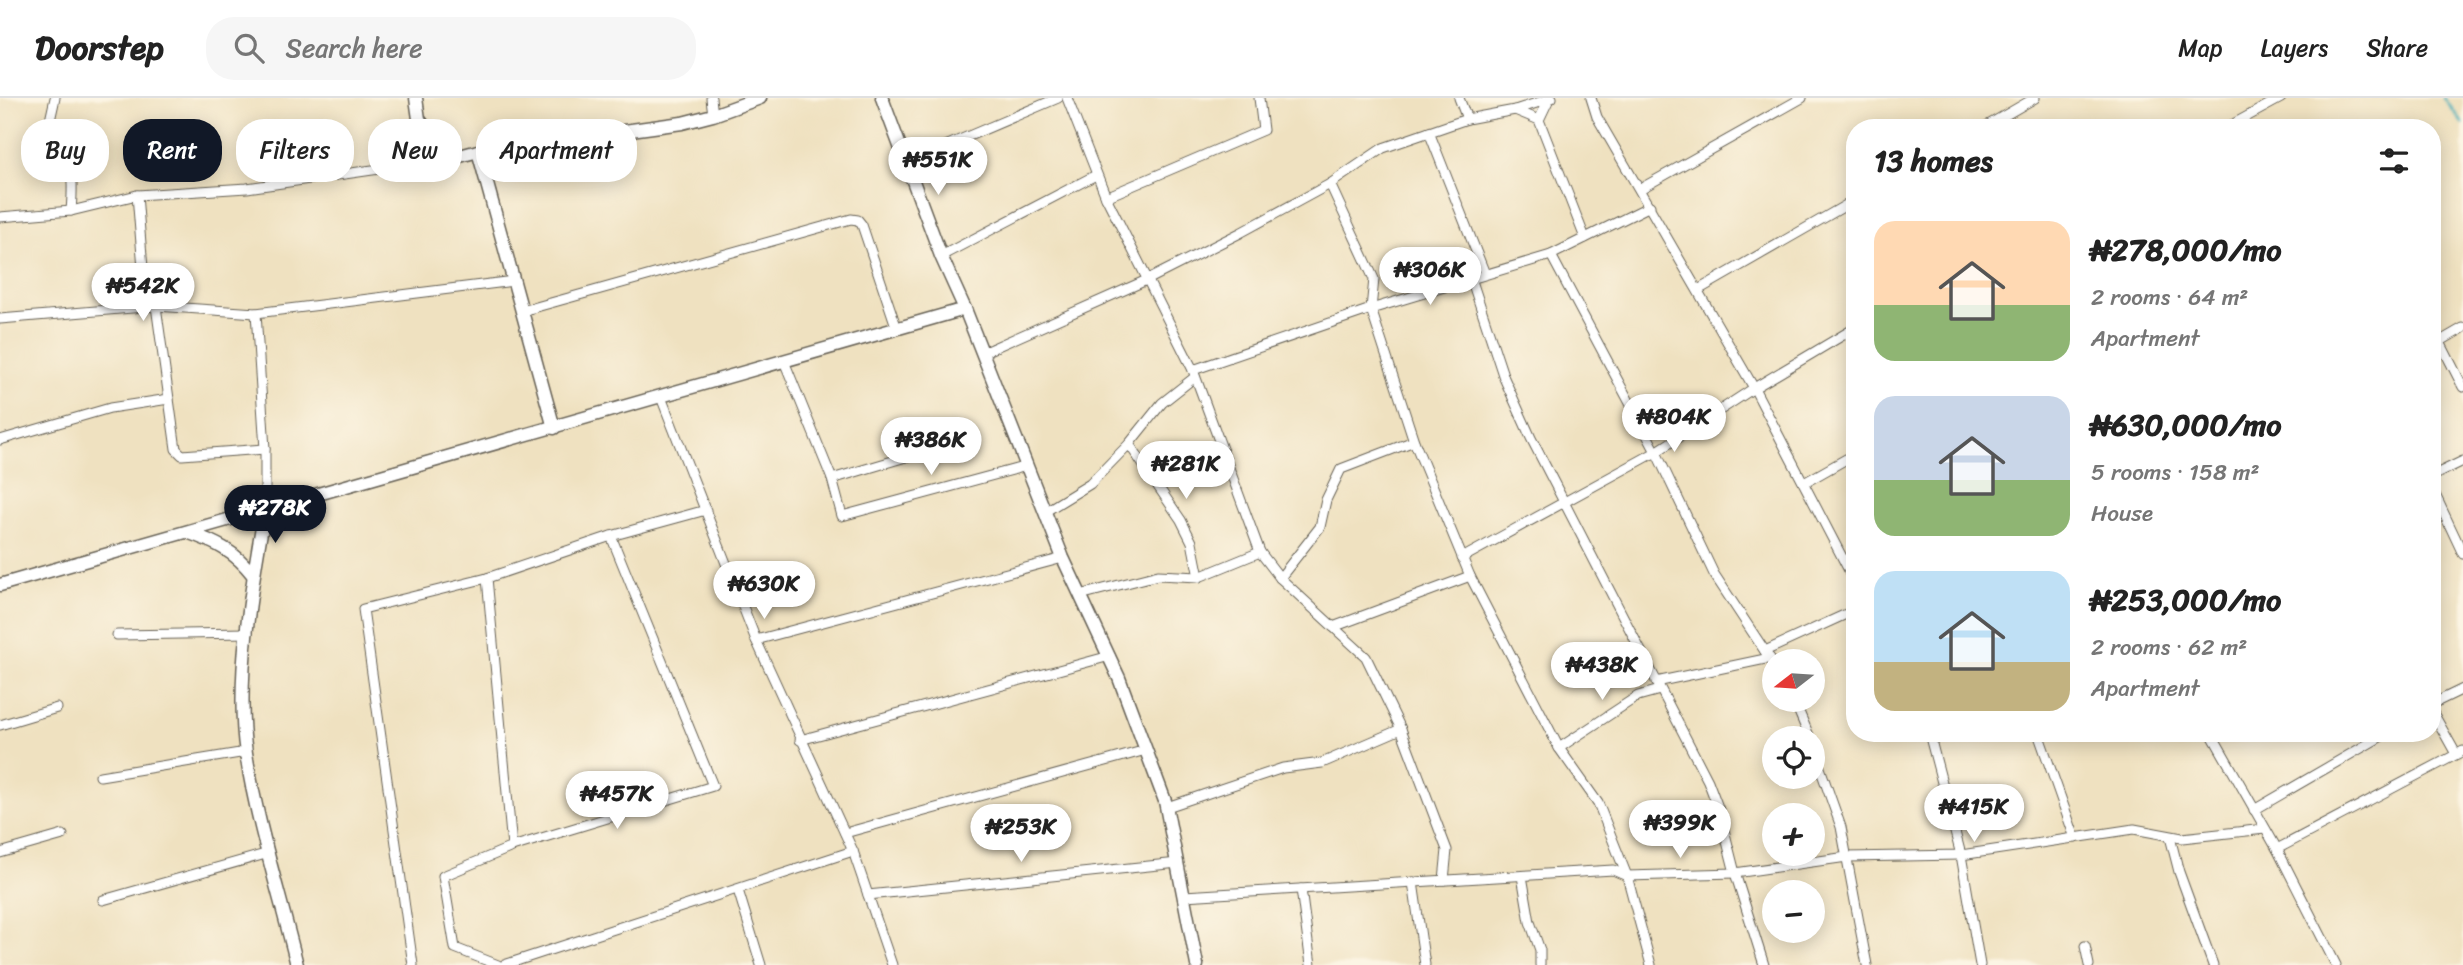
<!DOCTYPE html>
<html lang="en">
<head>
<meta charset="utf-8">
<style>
  :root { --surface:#fff; --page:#f6f6f6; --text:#222; --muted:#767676; --line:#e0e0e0; --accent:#111827 }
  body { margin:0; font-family:Sriracha,sans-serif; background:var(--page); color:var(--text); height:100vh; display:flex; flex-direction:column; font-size:26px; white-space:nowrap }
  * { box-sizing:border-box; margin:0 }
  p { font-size:23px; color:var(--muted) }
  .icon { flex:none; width:38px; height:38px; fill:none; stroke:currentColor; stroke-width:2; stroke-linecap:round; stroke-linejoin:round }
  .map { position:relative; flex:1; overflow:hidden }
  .side { position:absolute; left:1846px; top:21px; width:595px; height:623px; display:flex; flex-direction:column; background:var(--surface); border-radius:28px; box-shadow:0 4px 18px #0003 }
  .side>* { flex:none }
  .banner { position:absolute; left:21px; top:21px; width:665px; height:63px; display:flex; gap:14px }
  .needle { width:46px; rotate:253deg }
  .tools { position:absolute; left:1762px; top:551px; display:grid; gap:14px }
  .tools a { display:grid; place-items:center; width:63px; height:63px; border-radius:50%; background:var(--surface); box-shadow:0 4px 18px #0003; font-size:35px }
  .price { position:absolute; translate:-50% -60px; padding:0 16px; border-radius:24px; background:#fff; color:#222; font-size:23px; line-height:46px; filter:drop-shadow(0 2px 4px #0008) }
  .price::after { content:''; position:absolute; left:50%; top:42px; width:21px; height:16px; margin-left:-10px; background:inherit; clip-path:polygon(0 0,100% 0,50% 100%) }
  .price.selected { background:var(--accent); color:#fff }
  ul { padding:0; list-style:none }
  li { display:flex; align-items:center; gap:21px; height:175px; padding:0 28px }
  li span { display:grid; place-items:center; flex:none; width:196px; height:140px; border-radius:21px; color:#555 }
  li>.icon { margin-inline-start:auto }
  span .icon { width:84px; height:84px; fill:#fffc; stroke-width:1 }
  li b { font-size:30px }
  h2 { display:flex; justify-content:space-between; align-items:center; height:84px; padding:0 28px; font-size:30px }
  .tag { padding:0 24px; border-radius:28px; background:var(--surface); box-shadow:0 4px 18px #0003; font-size:24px; line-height:63px }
  .tag.selected { background:var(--accent); color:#fff }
  header { display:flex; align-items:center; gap:42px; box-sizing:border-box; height:98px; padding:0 35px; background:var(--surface); border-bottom:2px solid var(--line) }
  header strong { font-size:33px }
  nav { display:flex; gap:38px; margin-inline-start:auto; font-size:24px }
  .search { width:490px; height:63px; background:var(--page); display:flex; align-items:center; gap:18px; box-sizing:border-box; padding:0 24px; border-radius:28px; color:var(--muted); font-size:26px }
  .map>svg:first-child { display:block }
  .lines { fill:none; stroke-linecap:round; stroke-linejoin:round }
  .stream { stroke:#42b1bd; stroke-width:2.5 }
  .street-casing { stroke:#666155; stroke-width:11 }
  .secondary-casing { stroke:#666155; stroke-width:15 }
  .street { stroke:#fff; stroke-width:9 }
  .secondary { stroke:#fff; stroke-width:12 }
</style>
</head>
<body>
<header>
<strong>Doorstep</strong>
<div class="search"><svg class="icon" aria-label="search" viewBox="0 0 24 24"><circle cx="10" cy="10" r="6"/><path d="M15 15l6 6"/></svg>Search here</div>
<nav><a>Map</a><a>Layers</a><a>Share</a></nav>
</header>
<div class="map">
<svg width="2463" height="867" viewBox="0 0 2463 867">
  <rect width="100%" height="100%" fill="#fcf5e5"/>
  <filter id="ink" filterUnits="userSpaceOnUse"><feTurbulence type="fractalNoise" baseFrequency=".0143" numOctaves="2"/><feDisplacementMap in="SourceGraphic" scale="14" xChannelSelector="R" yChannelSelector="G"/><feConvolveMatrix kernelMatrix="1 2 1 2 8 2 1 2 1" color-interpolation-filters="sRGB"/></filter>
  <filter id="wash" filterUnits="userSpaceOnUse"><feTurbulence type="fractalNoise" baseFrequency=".00686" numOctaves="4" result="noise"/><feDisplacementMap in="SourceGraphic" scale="28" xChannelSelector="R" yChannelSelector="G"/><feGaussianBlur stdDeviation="1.57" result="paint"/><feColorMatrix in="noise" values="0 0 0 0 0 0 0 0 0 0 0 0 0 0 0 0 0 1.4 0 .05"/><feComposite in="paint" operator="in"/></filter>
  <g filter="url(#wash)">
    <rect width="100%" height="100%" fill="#efe1c0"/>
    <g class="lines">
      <polyline class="stream" points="2444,0 2463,26"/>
    </g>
  </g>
  <g filter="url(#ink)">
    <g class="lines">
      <g class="street-casing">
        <g id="street">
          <path d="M 55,0 L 47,36 C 74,60 74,78 71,113"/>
          <polyline points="711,0 713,17"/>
          <polyline points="1067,0 1106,99 1193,272 1260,454 1280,480 1366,559 1401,631 1447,752 1444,782"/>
          <polyline points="1459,0 1467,21"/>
          <polyline points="1591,0 1597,19 1754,290 1855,484"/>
          <polyline points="1515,12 1539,22 1585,140"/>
          <polyline points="1539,22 1549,1"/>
          <polyline points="1983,30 2035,0"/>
          <polyline points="2226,30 2281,0"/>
          <polyline points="1429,34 1485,176"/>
          <polyline points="908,64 1058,0"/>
          <polyline points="1330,86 1374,181 1371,211 1414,343 1470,478 1559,650 1598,705 1627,778 1651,867"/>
          <polyline points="1640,91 1802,0"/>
          <polyline points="137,97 143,170 156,208 176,351 182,357 265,351"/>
          <polyline points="1106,99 1263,32 1259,0"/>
          <polyline points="0,119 71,113 137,97 247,90 449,61"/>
          <polyline points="1551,157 1656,354 1714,476 1774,567"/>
          <polyline points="941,158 1096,77"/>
          <polyline points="1471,180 1504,280 1531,340 1708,683 1719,712 1735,775 1764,867"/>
          <polyline points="1698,192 1855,102"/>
          <polyline points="522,213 851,121 858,122 862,127 897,231"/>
          <polyline points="256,215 265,351 265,412"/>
          <polyline points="0,221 156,208 256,215 514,183"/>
          <polyline points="2440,244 2463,289"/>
          <polyline points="2432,248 2463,230"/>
          <polyline points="982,255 1149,181 1240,135 1330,86 1383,50 1467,21 1515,12 1552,0"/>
          <polyline points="784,263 832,381 842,418 1027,368"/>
          <polyline points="1193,272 1371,211 1551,157 1650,108"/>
          <polyline points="661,299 756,542 853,753 892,867"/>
          <polyline points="0,342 110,310 169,301"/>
          <polyline points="1129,346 1181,422 1192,444 1199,479"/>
          <polyline points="2432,378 2463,363"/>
          <polyline points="832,381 973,339"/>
          <polyline points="1804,385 1855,356"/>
          <polyline points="2432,390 2463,456"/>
          <polyline points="1046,413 1090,386 1129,346 1162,305 1195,279"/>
          <polyline points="1462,460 1656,354 1754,290 1855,230"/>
          <polyline points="487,480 512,749 443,778 455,850 498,867"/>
          <polyline points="1280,480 1320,429 1326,402 1341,371 1414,343"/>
          <polyline points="1080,497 1158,477 1199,479 1260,454"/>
          <polyline points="1333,529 1470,478"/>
          <polyline points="117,537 248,535"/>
          <polyline points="756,542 1063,460"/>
          <polyline points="1765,553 1855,512"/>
          <polyline points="1656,584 1770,560"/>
          <polyline points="1794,602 1810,640"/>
          <polyline points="2432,606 2463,591"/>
          <polyline points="2432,613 2456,656"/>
          <polyline points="0,627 57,610"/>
          <polyline points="1929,635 1961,757 1980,867"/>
          <polyline points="2038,635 2075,740"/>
          <polyline points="2211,635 2277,751 2336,867"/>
          <polyline points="800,642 1110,558"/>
          <polyline points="1559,650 1638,598 1660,592"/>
          <polyline points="1813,650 1841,729 1867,867"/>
          <polyline points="100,678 246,654"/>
          <polyline points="1167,709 1283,670 1322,665 1401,631"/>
          <polyline points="2254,712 2387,635"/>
          <polyline points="845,735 1146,652"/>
          <polyline points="2170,739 2179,774 2213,867"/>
          <polyline points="512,749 713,688 611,438"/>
          <polyline points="2277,751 2463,653"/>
          <polyline points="0,755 63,737"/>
          <polyline points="1522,778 1530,824 1540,852 1540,867"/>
          <polyline points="1413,784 1425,867"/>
          <polyline points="1301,791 1311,867"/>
          <polyline points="738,792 761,867"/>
          <polyline points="868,797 1178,765"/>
          <polyline points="1184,798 1613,772 1627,778 1735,775 1847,759 1961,757 2134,731 2182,740 2265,731"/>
          <polyline points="103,802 269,755"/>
          <polyline points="2085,848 2089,867"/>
          <polyline points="413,867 363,511 487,480 611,438 706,412"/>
          <polyline points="504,867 853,753"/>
        </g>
      </g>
      <g class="secondary-casing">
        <g id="secondary">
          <polyline points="416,0 419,21 449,61 478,53 554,330"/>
          <polyline points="882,0 941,158 965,211"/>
          <polyline points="478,53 682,25 713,17 760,0"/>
          <path d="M 265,412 C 252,483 235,584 246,655 C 257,726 280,797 297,867"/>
          <path d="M 187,434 C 215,444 235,453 253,477"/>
          <polyline points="0,487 965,211 1063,460 1119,580 1165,703 1197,867"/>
        </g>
      </g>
      <use href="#street" class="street"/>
      <use href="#secondary" class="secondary"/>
    </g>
  </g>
</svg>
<div class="tools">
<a><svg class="needle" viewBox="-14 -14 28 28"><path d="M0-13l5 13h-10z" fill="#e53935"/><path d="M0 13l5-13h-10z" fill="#767676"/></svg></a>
<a><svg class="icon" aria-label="locate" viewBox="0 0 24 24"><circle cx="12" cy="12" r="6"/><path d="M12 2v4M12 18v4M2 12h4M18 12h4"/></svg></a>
<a>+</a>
<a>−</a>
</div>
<b class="price" style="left:938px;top:99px">₦551K</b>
<b class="price" style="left:1430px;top:209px">₦306K</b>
<b class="price" style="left:143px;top:225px">₦542K</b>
<b class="price" style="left:1674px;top:356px">₦804K</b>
<b class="price" style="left:931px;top:379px">₦386K</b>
<b class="price" style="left:1186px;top:403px">₦281K</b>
<b class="price selected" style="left:275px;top:447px">₦278K</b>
<b class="price" style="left:764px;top:523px">₦630K</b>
<b class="price" style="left:1602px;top:604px">₦438K</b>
<b class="price" style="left:617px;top:733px">₦457K</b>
<b class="price" style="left:1974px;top:746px">₦415K</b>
<b class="price" style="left:1680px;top:762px">₦399K</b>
<b class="price" style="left:1021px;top:766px">₦253K</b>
<div class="banner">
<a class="tag">Buy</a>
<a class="tag selected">Rent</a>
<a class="tag">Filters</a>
<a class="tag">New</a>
<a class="tag">Apartment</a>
</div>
<section class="side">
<h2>13 homes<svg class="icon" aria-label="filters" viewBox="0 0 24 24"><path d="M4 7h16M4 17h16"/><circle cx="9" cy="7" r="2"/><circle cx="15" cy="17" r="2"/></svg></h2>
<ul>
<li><span style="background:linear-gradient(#ffd9b3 60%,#8fb573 0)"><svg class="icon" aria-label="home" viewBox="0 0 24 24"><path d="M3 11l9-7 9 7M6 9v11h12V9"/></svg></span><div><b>₦278,000/mo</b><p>2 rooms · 64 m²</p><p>Apartment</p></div></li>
<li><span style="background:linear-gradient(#c9d6e8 60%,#8fb573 0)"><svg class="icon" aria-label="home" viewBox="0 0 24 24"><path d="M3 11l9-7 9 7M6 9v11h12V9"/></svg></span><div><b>₦630,000/mo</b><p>5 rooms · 158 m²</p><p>House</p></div></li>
<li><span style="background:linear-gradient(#bfe0f5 65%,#c2b280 0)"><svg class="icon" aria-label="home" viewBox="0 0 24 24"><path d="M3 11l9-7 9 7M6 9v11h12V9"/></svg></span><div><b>₦253,000/mo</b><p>2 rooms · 62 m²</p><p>Apartment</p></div></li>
</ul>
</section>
</div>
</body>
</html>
